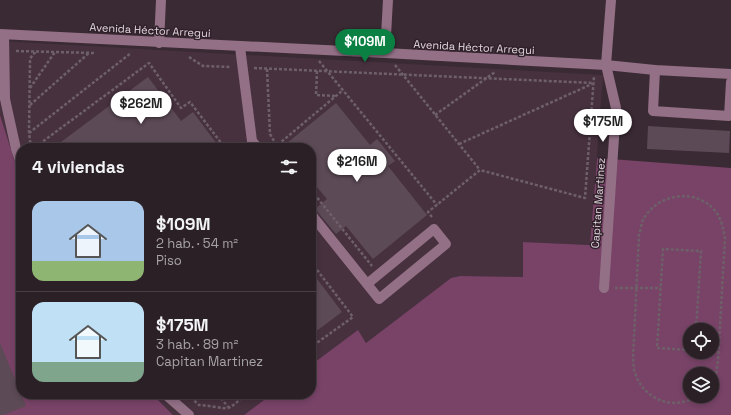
<!DOCTYPE html>
<html lang="es">
<head>
<meta charset="utf-8">
<style>
  :root { --surface:#2c2027; --page:#34282f; --text:#f1f3f6; --muted:#a6a3a7; --line:#483e44; --accent:#0b8043 }
  body { margin:0; font-family:"Space Grotesk",sans-serif; background:var(--page); color:var(--text); height:100vh; display:flex; flex-direction:column; font-size:15px; white-space:nowrap }
  * { box-sizing:border-box; margin:0 }
  p { font-size:13px; color:var(--muted) }
  .icon { flex:none; width:22px; height:22px; fill:none; stroke:currentColor; stroke-width:2; stroke-linecap:round; stroke-linejoin:round }
  .map { position:relative; flex:1; overflow:hidden }
  .details { position:absolute; left:16px; top:143px; width:300px; height:256px; display:flex; flex-direction:column; background:var(--surface); border-radius:16px; box-shadow:0 2px 6px #0003,0 0 0 1px var(--line) }
  .details>* { flex:none }
  .tools { position:absolute; left:683px; top:323px; display:grid; gap:8px }
  .tools a { display:grid; place-items:center; width:36px; height:36px; border-radius:50%; background:var(--surface); box-shadow:0 2px 6px #0003,0 0 0 1px var(--line); font-size:20px }
  .price { position:absolute; translate:-50% -34px; padding:0 9px; border-radius:14px; background:#fff; color:#222; font-size:13px; line-height:26px; filter:drop-shadow(0 1px 2px #0008) }
  .price::after { content:''; position:absolute; left:50%; top:24px; width:12px; height:9px; margin-left:-6px; background:inherit; clip-path:polygon(0 0,100% 0,50% 100%) }
  .price.selected { background:var(--accent); color:#fff }
  ul { padding:0; list-style:none }
  li { display:flex; align-items:center; gap:12px; height:100px; padding:0 16px }
  li+li { border-top:1px solid var(--line) }
  li span { display:grid; place-items:center; flex:none; width:112px; height:80px; border-radius:12px; color:#555 }
  li>.icon { margin-inline-start:auto }
  span .icon { width:48px; height:48px; fill:#fffc; stroke-width:1 }
  li b { font-size:17px }
  h2 { display:flex; justify-content:space-between; align-items:center; height:48px; padding:0 16px; font-size:17px }
  .map>svg:first-child { display:block }
  .built { fill:#47313f }
  .green { fill:#784367; fill-rule:evenodd }
  .building { fill:#5c4a56 }
  .lines { fill:none; stroke-linecap:round; stroke-linejoin:round }
  .path { stroke:#6e6069; stroke-width:2.5; stroke-dasharray:3 2; stroke-linecap:butt }
  .minor { stroke:#937086; stroke-width:10 }
  .labels { text-anchor:middle; stroke-width:3; stroke-linejoin:round; paint-order:stroke }
  .street-label { font-size:11px; fill:#e0d5dc; stroke:#30202a }
</style>
</head>
<body>
<div class="map">
<svg width="731" height="415" viewBox="0 0 731 415">
  <rect width="100%" height="100%" fill="#3a2a34"/>
  <g class="built">
    <polygon points="0,41 603,75 590,245 523,242 523,277 460,276 451,278 366,343 358,331 311,365 311,148 21,148 21,181 0,115"/>
    <polygon points="152,394 272,394 244,415 173,415"/>
  </g>
  <g class="green">
    <polygon points="0,115 21,181 21,394 152,394 173,415 0,415"/>
    <path d="M 597,158 L 731,168 L 731,415 L 244,415 L 272,394 L 311,394 L 311,365 L 358,330 L 366,343 L 451,278 L 460,276 L 523,277 L 523,242 L 590,245 ZM 690,330 L 712,330 L 712,352 L 690,352 ZM 690,374 L 712,374 L 712,396 L 690,396 Z"/>
  </g>
  <g class="building">
    <polygon points="148,77 181,121 193,112 220,148 53,148"/>
    <polygon points="336,103 370,145 377,139 395,161 388,166 427,215 373,259 346,226 336,234 315,209 327,199 311,180 311,148 281,148"/>
    <polygon points="648,126 730,131 729,153 647,149"/>
    <polygon points="311,271 342,312 311,335"/>
    <polygon points="0,343 26,406 3,415 0,415"/>
  </g>
  <g class="lines">
    <g class="path">
      <polyline points="16,51 95,53"/>
      <polyline points="189,57 203,66 231,67"/>
      <polyline points="319,61 437,205"/>
      <polyline points="395,65 480,170"/>
      <polyline points="254,68 594,83"/>
      <polyline points="267,69 270,134 278,148"/>
      <polyline points="317,71 316,95 336,96"/>
      <polyline points="30,88 55,52"/>
      <polyline points="30,105 89,53"/>
      <polyline points="435,115 495,72"/>
      <polyline points="29,133 131,53"/>
      <polyline points="459,144 592,84"/>
      <polyline points="31,148 29,133 30,59 33,54 37,52"/>
      <polyline points="40,148 38,145 149,63 181,108 190,102 225,148"/>
      <polyline points="274,148 343,90"/>
      <polyline points="311,190 372,266"/>
      <polyline points="432,217 428,212 480,170 585,198 594,76"/>
      <polyline points="311,262 353,317 311,347"/>
      <polyline points="615,288 661,288"/>
      <polyline points="690,350 657,348 663,249 701,251 696,330"/>
      <path d="M 187,394 L 199,405 C 206,405 224,409 228,408 C 235,405 241,398 247,394"/>
      <polyline points="218,394 228,407"/>
      <path d="M 699,396 C 695,398 691,400 687,401 C 665,408 642,395 635,373 C 633,368 634,363 633,358 L 639,235 C 641,230 641,224 643,220 C 657,193 697,187 716,212 C 722,220 723,229 725,238 L 718,361 L 716,374 L 712,382"/>
    </g>
    <g class="minor">
      <polyline points="0,34 385,53 606,65 655,70 731,74"/>
      <polyline points="4,35 5,99 16,149 21,163"/>
      <polyline points="159,43 161,0"/>
      <polyline points="240,47 252,141 258,148"/>
      <polyline points="385,53 388,0"/>
      <polyline points="655,70 653,111 729,116 731,82"/>
      <polyline points="311,214 379,299 446,244 434,229 367,284"/>
      <polyline points="604,288 616,108 606,65 611,0"/>
      <polyline points="165,394 189,415"/>
    </g>
  </g>
  <g class="labels">
    <g class="street-label">
      <text transform="translate(150 30) rotate(3)" y="4">Avenida Héctor Arregui</text>
      <text transform="translate(474 47) rotate(3)" y="4">Avenida Héctor Arregui</text>
      <text transform="translate(598 203) rotate(-86)" y="4">Capitan Martinez</text>
    </g>
  </g>
</svg>
<div class="tools">
<a><svg class="icon" aria-label="locate" viewBox="0 0 24 24"><circle cx="12" cy="12" r="6"/><path d="M12 2v4M12 18v4M2 12h4M18 12h4"/></svg></a>
<a><svg class="icon" aria-label="layers" viewBox="0 0 24 24"><path d="M12 4l9 5-9 5-9-5zM3 14l9 5 9-5"/></svg></a>
</div>
<b class="price selected" style="left:365px;top:63px">$109M</b>
<b class="price" style="left:141px;top:125px">$262M</b>
<b class="price" style="left:603px;top:143px">$175M</b>
<b class="price" style="left:357px;top:183px">$216M</b>
<section class="details">
<h2>4 viviendas<svg class="icon" aria-label="filters" viewBox="0 0 24 24"><path d="M4 7h16M4 17h16"/><circle cx="9" cy="7" r="2"/><circle cx="15" cy="17" r="2"/></svg></h2>
<ul>
<li><span style="background:linear-gradient(#a9c7e8 75%,#8fb573 0)"><svg class="icon" aria-label="home" viewBox="0 0 24 24"><path d="M3 11l9-7 9 7M6 9v11h12V9"/></svg></span><div><b>$109M</b><p>2 hab. · 54 m²</p><p>Piso</p></div></li>
<li><span style="background:linear-gradient(#bfe0f5 75%,#7fa58c 0)"><svg class="icon" aria-label="home" viewBox="0 0 24 24"><path d="M3 11l9-7 9 7M6 9v11h12V9"/></svg></span><div><b>$175M</b><p>3 hab. · 89 m²</p><p>Capitan Martinez</p></div></li>
</ul>
</section>
</div>
</body>
</html>
